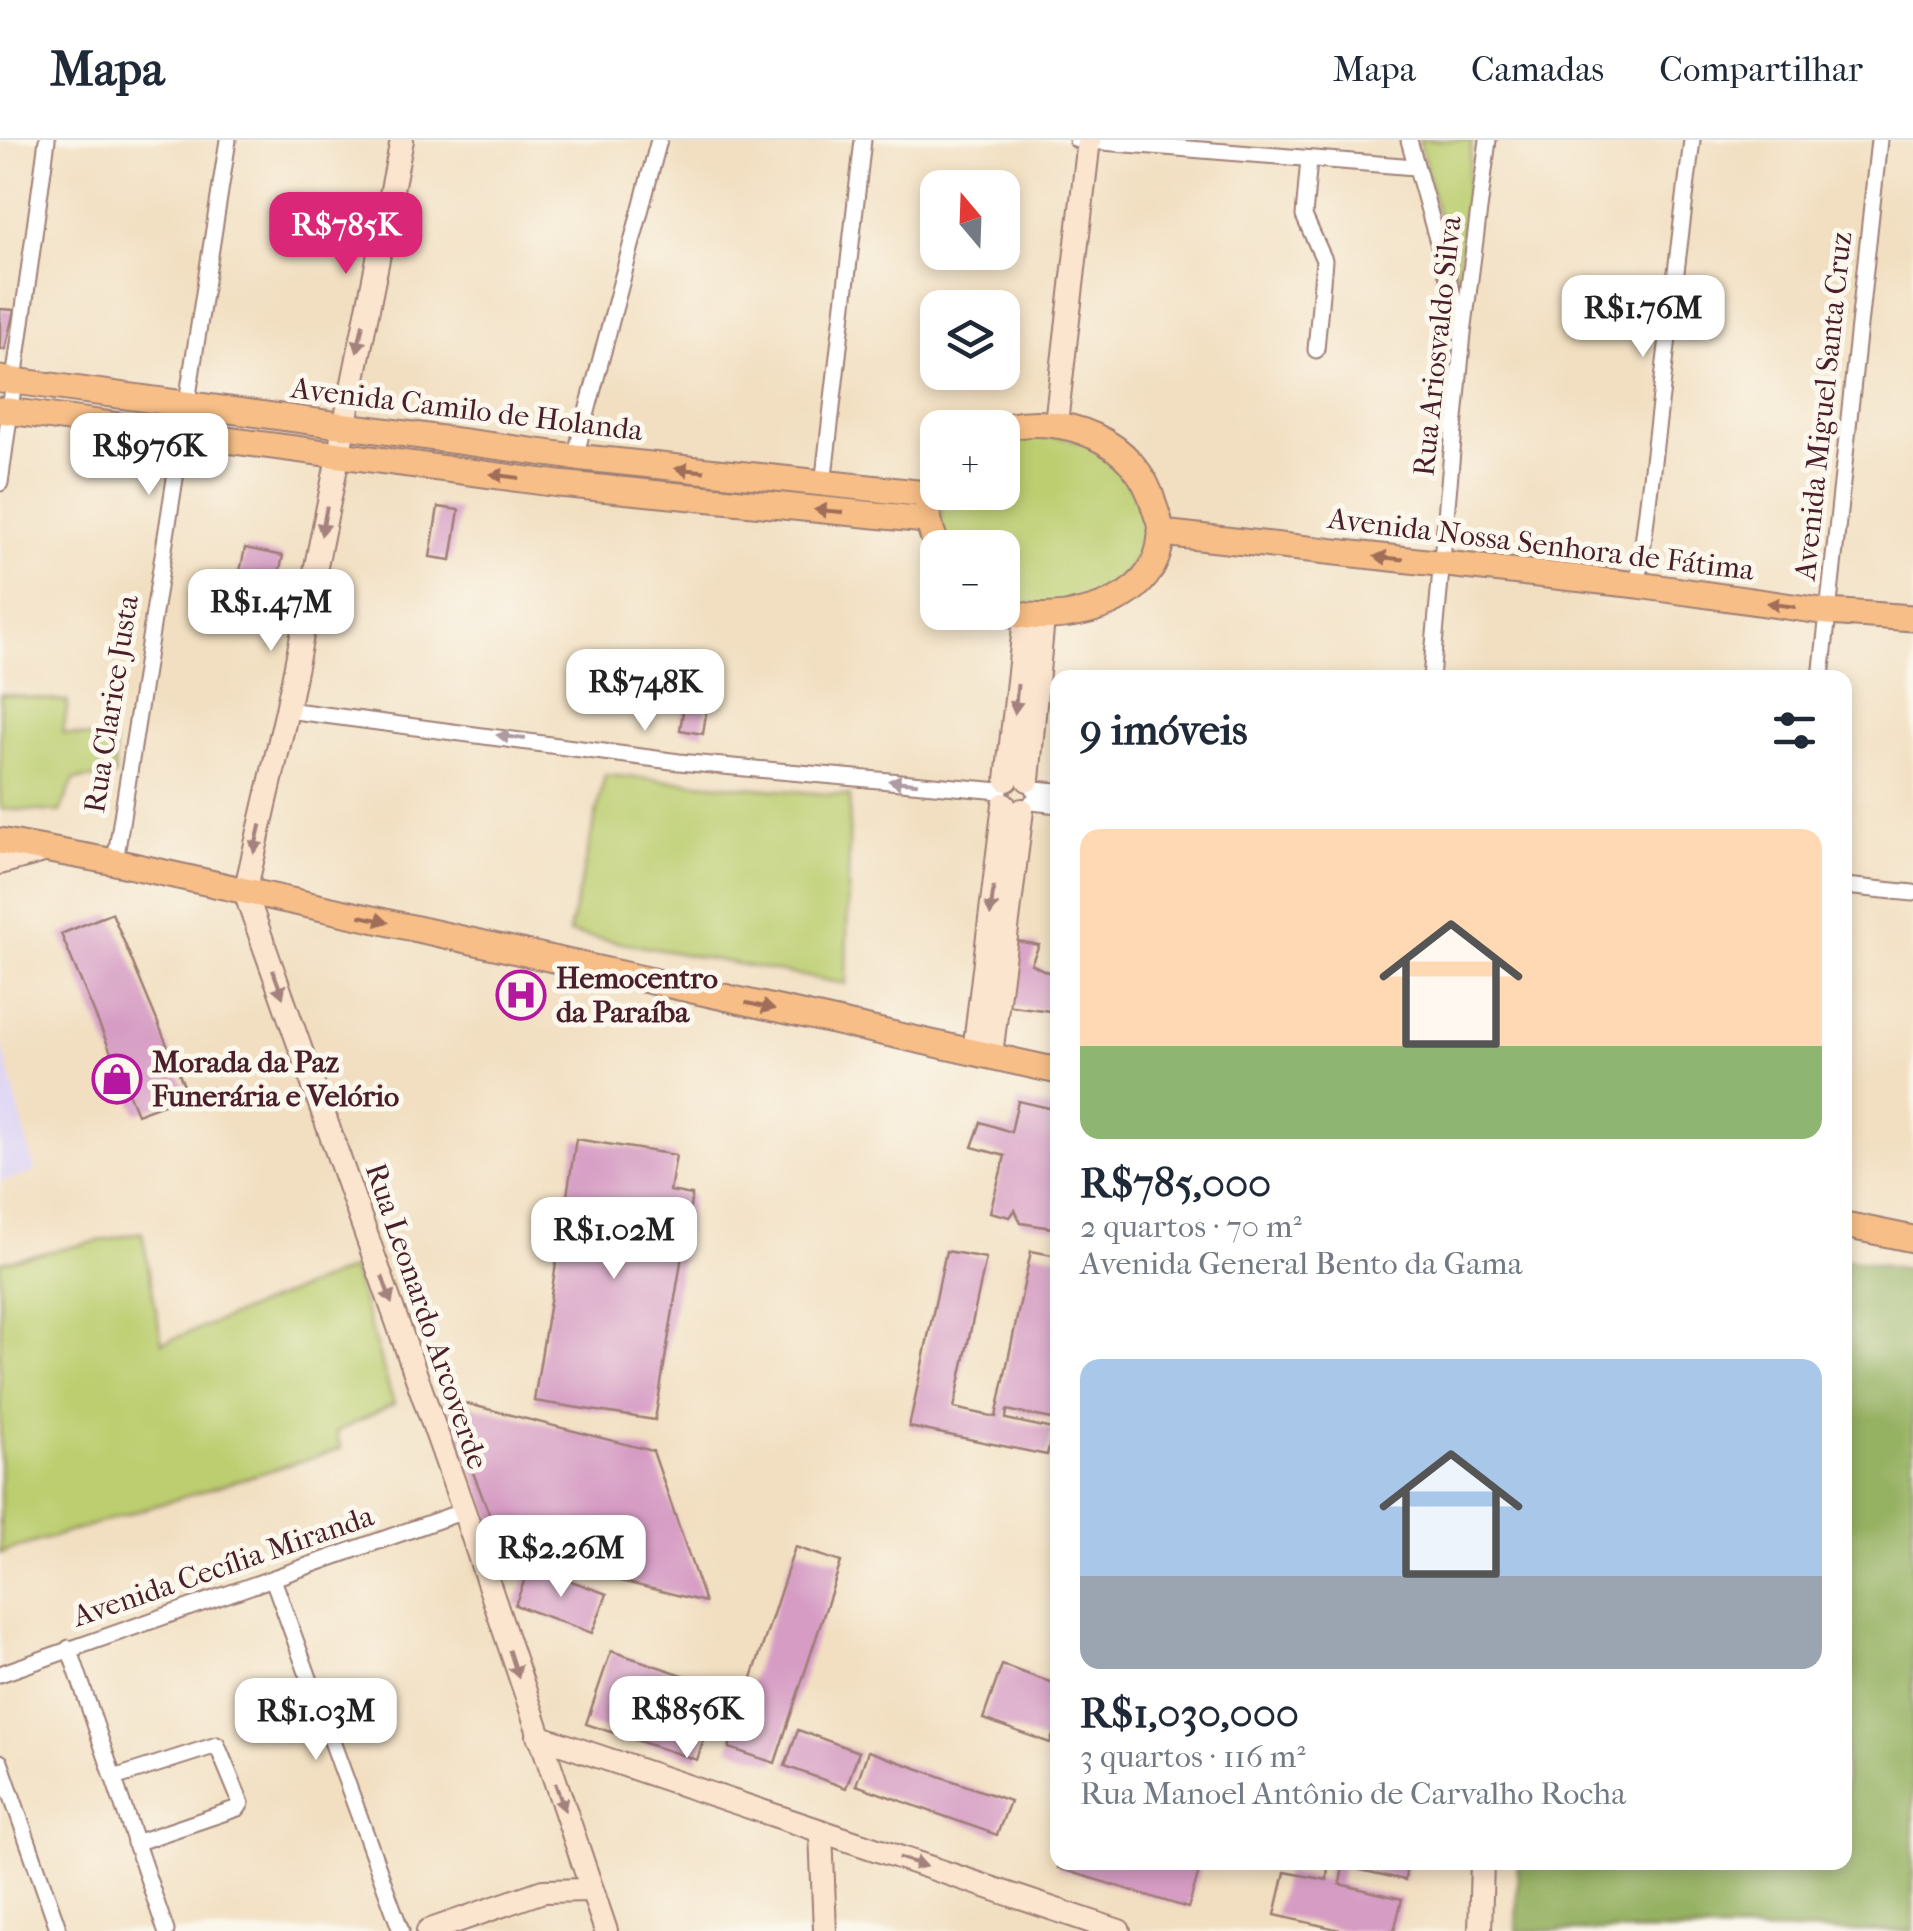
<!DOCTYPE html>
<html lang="pt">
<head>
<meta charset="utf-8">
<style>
  :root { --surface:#fff; --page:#f6f6f7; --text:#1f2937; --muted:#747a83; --line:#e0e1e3; --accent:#db2777 }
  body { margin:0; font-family:"IM FELL French Canon",serif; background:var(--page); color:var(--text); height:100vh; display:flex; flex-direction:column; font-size:38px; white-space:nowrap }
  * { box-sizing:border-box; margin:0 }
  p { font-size:32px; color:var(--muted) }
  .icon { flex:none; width:55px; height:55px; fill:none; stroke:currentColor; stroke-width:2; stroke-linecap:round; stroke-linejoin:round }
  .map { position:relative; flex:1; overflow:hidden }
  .sheet { position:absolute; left:1050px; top:530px; width:802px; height:1200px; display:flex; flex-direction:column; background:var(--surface); border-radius:20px; box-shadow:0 5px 15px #0003 }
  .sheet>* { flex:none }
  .needle { width:65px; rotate:341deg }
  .fabs { position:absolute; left:920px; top:30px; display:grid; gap:20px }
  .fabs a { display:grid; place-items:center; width:100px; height:100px; border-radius:20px; background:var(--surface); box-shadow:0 5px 15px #0003; font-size:50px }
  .price { position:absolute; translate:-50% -85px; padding:0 22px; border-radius:20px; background:#fff; color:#222; font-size:32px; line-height:65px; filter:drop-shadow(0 2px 5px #0008) }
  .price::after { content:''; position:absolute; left:50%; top:60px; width:30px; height:22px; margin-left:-15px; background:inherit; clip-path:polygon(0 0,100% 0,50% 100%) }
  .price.on { background:var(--accent); color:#fff }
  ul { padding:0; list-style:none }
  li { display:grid; align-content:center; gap:20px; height:530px; padding:0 30px }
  li span { display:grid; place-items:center; height:310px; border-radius:20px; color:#555 }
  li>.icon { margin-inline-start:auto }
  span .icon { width:180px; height:180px; fill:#fffc; stroke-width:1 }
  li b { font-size:42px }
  h2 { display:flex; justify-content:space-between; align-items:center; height:120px; padding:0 30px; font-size:42px }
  header { display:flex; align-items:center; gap:60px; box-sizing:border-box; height:140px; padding:0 50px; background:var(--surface); border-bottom:2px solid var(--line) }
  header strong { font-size:48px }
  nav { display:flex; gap:55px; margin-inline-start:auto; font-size:35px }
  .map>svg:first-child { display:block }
  .built { fill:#dfd5f5 }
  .green { fill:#bcce70; stroke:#83764e; stroke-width:2.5 }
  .forest { fill:#95b162; stroke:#706846; stroke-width:2.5 }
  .building { fill:#d69cc4 }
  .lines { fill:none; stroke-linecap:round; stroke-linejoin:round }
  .street-casing { stroke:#9e7f76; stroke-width:19 }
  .secondary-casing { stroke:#9e7f76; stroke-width:26 }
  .primary-casing { stroke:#9e7f76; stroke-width:29 }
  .street { stroke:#fff; stroke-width:15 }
  .secondary { stroke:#fce5cf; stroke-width:22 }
  .primary { stroke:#f7be87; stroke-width:25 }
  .oneway { fill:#a3827d }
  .oneway2 { fill:#a06e59 }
  .oneway3 { fill:#ae9aa0 }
  .labels { text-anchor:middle; stroke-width:10; stroke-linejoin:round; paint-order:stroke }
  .street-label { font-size:30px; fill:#4a1f2b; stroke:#fbf7ec }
  .poi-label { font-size:30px; font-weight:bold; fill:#4a1f2b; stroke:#fbf7ec; text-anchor:start }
</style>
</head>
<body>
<header>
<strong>Mapa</strong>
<nav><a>Mapa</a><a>Camadas</a><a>Compartilhar</a></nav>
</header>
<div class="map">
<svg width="1913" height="1791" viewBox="0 0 1913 1791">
  <rect width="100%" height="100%" fill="#fbf7ec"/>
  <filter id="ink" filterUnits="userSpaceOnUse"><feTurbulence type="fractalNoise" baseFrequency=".01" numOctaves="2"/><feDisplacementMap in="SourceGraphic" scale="20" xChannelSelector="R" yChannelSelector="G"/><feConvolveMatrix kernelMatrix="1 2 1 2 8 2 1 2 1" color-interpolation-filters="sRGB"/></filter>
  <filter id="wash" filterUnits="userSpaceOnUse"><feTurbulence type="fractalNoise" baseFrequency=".0048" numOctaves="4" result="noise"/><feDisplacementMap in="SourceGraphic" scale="40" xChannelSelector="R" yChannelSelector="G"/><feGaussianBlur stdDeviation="2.25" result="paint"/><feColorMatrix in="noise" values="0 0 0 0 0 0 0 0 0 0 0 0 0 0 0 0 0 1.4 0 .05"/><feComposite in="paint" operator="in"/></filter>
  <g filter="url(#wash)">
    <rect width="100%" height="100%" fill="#f2dfc1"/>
    <polygon class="built" points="0,897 35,1032 0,1042"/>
    <g class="green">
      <polygon points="1419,0 1472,0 1456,149"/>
      <path d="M 1036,293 C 1063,298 1094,302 1116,319 C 1167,357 1150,432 1094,455 C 1064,468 1033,465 1003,464 L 1002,408 L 946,407 C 940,389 937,370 947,353 L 1002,352 L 1003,306 Z"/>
      <polygon points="0,554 68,562 63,593 114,601 115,636 74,640 60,672 0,669"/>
      <polygon points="605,635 850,656 846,844 569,793"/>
      <polygon points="142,1092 162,1203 352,1129 394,1264 336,1292 341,1309 0,1413 0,1122"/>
    </g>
    <polygon class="forest" points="1845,1119 1913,1131 1913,1791 1516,1791 1518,1723 1845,1722"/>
    <g id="blocks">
      <g class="building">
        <polygon points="0,169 14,170 5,210 0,209"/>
        <polygon points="438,367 459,370 451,420 430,417"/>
        <polygon points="245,408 283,416 270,472 233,464"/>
        <polygon points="700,523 713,525 703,594 680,590 689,532 698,533"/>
        <polygon points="112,773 188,955 137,974 61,794"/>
        <polygon points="1012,800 1039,805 1031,824 1058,837 1058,872 1005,865"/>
        <polygon points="1018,961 1058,970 1058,1089 1021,1083 1015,1070 1010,1077 990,1072 1005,1016 972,1007 981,982 1011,992"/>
        <polygon points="576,999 676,1015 670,1051 692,1055 655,1280 534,1261"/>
        <polygon points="946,1111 986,1118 954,1268 996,1277 1031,1111 1058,1116 1057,1280 1007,1270 1006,1279 1053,1289 1047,1315 909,1287"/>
        <polygon points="444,1258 653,1311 705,1462 504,1412"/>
        <polygon points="795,1407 841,1422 775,1623 729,1608"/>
        <polygon points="530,1426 607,1454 592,1493 515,1465"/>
        <polygon points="611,1511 722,1548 697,1620 586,1584"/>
        <polygon points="1002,1525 1058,1545 1058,1582 1050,1603 983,1579"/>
        <polygon points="798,1590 859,1612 846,1648 785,1626"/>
        <polygon points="868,1611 1010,1661 997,1695 856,1645"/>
        <polygon points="1060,1722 1191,1722 1201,1725 1188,1768 1058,1728"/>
        <polygon points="1328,1722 1407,1722 1405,1740 1343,1726 1340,1744 1402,1759 1394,1791 1345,1791 1275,1775 1285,1732 1327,1740"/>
      </g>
    </g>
  </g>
  <g filter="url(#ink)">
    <use href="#blocks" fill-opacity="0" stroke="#9e7f76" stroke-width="2.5"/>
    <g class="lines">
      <g class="street-casing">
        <g id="street">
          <polyline points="1077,0 1415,27"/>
          <polyline points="1409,0 1461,184"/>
          <polyline points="1309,19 1304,76 1324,120 1316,210"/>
          <polyline points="575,317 659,0"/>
          <polyline points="0,343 47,0"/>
          <polyline points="823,345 863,0"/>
          <polyline points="1638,445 1692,0"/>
          <polyline points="1431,538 1463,193 1488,0"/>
          <polyline points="1821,538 1879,0"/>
          <polyline points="287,570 679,622 1000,651"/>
          <polyline points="1034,649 1058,651"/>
          <polyline points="1032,662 1058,665"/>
          <polyline points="115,722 228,0"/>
          <polyline points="1845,746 1913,753"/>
          <polyline points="273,1439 401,1791"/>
          <polyline points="69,1508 166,1791"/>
          <polyline points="0,1534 464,1371"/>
          <polyline points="0,1622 59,1791"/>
          <polyline points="114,1638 217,1605 241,1663 238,1668 135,1703"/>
        </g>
      </g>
      <g class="secondary-casing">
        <g id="secondary">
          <polyline points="402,0 287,570 245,752 464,1371 606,1791"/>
          <polyline points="1056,283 1089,0"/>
          <polyline points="1007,640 1025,478"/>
          <polyline points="1028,640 1043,478"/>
          <polyline points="0,723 48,710"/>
          <polyline points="974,912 1004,664"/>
          <polyline points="991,915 1022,670"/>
          <polyline points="538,1596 1119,1791"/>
          <polyline points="821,1692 825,1791"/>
          <polyline points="428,1791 543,1751 592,1750"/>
          <polyline points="1480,1791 1482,1722"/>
        </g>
      </g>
      <g class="primary-casing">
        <g id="primary">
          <polyline points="0,239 575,317 927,354"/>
          <polyline points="0,270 559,344 926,380"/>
          <path d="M 1002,288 C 1063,272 1137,300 1154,366 C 1157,375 1162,386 1161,395 C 1157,469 1058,486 1002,472"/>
          <path d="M 938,336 C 921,364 927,381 938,409"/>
          <polyline points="1162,393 1638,445 1828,472 1913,478"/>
          <polyline points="0,701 115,722 1058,931"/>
          <polyline points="1845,1085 1913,1099"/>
        </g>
      </g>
      <use href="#street" class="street"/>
      <use href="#secondary" class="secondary"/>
      <use href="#primary" class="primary"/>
    </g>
    <defs><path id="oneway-solid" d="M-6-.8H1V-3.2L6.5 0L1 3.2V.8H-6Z" transform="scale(2.5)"/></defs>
    <g class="oneway">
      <use href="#oneway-solid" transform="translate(360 198) rotate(102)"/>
      <use href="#oneway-solid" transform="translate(324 381) rotate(101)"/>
      <use href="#oneway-solid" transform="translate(1016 559) rotate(96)"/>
      <use href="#oneway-solid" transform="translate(257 699) rotate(103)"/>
      <use href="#oneway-solid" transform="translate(992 761) rotate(97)"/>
      <use href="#oneway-solid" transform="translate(278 844) rotate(70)"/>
      <use href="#oneway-solid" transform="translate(387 1150) rotate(71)"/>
      <use href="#oneway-solid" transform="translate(514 1524) rotate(72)"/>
      <use href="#oneway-solid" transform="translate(560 1657) rotate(71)"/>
      <use href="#oneway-solid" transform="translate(913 1722) rotate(18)"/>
    </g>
    <g class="oneway2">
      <use href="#oneway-solid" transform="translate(690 330) rotate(-174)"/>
      <use href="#oneway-solid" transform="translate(505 336) rotate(-172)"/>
      <use href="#oneway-solid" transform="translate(829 371) rotate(-175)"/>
      <use href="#oneway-solid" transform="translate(1389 418) rotate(-174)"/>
      <use href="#oneway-solid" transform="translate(1781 465) rotate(-172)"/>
      <use href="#oneway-solid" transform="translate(374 779) rotate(12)"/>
      <use href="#oneway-solid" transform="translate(760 866) rotate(13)"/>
    </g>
    <g class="oneway3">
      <use href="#oneway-solid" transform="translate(511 597) rotate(-172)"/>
      <use href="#oneway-solid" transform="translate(903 642) rotate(-175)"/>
    </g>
  </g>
  <defs>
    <g id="hospital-ring" transform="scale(2.5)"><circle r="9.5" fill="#fbf7ec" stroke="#b5179e" stroke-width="1.5"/><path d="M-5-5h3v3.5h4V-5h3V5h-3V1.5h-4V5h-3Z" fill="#b5179e"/></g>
    <g id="shop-ring" transform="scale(2.5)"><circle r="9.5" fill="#fbf7ec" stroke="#b5179e" stroke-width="1.5"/><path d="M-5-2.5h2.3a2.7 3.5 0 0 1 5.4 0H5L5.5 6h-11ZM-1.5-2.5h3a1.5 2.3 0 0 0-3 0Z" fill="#b5179e"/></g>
  </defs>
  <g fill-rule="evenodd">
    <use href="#hospital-ring" x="521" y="855"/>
    <use href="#shop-ring" x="117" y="939"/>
  </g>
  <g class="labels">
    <g class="street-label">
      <text transform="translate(1437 206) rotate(-84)" y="10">Rua Ariosvaldo Silva</text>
      <text transform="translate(1823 266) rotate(-84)" y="10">Avenida Miguel Santa Cruz</text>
      <text transform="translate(467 269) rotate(7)" y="10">Avenida Camilo de Holanda</text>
      <text transform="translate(1541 404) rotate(7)" y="10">Avenida Nossa Senhora de Fátima</text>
      <text transform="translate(111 564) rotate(-81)" y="10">Rua Clarice Justa</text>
      <text transform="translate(427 1176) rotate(71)" y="10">Rua Leonardo Arcoverde</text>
      <text transform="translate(223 1426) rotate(-19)" y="10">Avenida Cecília Miranda</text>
    </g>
    <g class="poi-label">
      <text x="556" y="848">Hemocentro<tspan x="556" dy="34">da Paraíba</tspan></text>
      <text x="152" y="932">Morada da Paz<tspan x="152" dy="34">Funerária e Velório</tspan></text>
    </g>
  </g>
</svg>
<div class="fabs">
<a><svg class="needle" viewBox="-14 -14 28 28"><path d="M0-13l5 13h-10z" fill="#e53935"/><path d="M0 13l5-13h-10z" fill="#747a83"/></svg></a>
<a><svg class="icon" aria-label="layers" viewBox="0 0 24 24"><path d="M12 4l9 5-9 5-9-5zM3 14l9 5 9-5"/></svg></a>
<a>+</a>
<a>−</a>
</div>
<b class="price on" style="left:346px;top:137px">R$785K</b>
<b class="price" style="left:1643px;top:220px">R$1.76M</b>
<b class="price" style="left:149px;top:358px">R$976K</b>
<b class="price" style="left:271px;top:514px">R$1.47M</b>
<b class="price" style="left:645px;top:594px">R$748K</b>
<b class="price" style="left:614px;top:1142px">R$1.02M</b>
<b class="price" style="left:561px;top:1460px">R$2.26M</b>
<b class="price" style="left:687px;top:1621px">R$856K</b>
<b class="price" style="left:316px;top:1623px">R$1.03M</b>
<section class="sheet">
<h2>9 imóveis<svg class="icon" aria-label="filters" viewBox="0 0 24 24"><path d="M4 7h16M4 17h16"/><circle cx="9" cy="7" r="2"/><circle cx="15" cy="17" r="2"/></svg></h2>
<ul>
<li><span style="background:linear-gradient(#ffd9b3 70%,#8fb573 0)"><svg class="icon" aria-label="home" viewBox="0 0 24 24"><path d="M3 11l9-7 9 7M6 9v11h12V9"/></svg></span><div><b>R$785,000</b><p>2 quartos · 70 m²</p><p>Avenida General Bento da Gama</p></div></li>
<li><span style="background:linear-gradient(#a9c7e8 70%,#9aa5b1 0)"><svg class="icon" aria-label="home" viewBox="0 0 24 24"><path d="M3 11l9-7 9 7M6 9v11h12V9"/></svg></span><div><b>R$1,030,000</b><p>3 quartos · 116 m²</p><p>Rua Manoel Antônio de Carvalho Rocha</p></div></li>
</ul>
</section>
</div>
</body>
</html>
